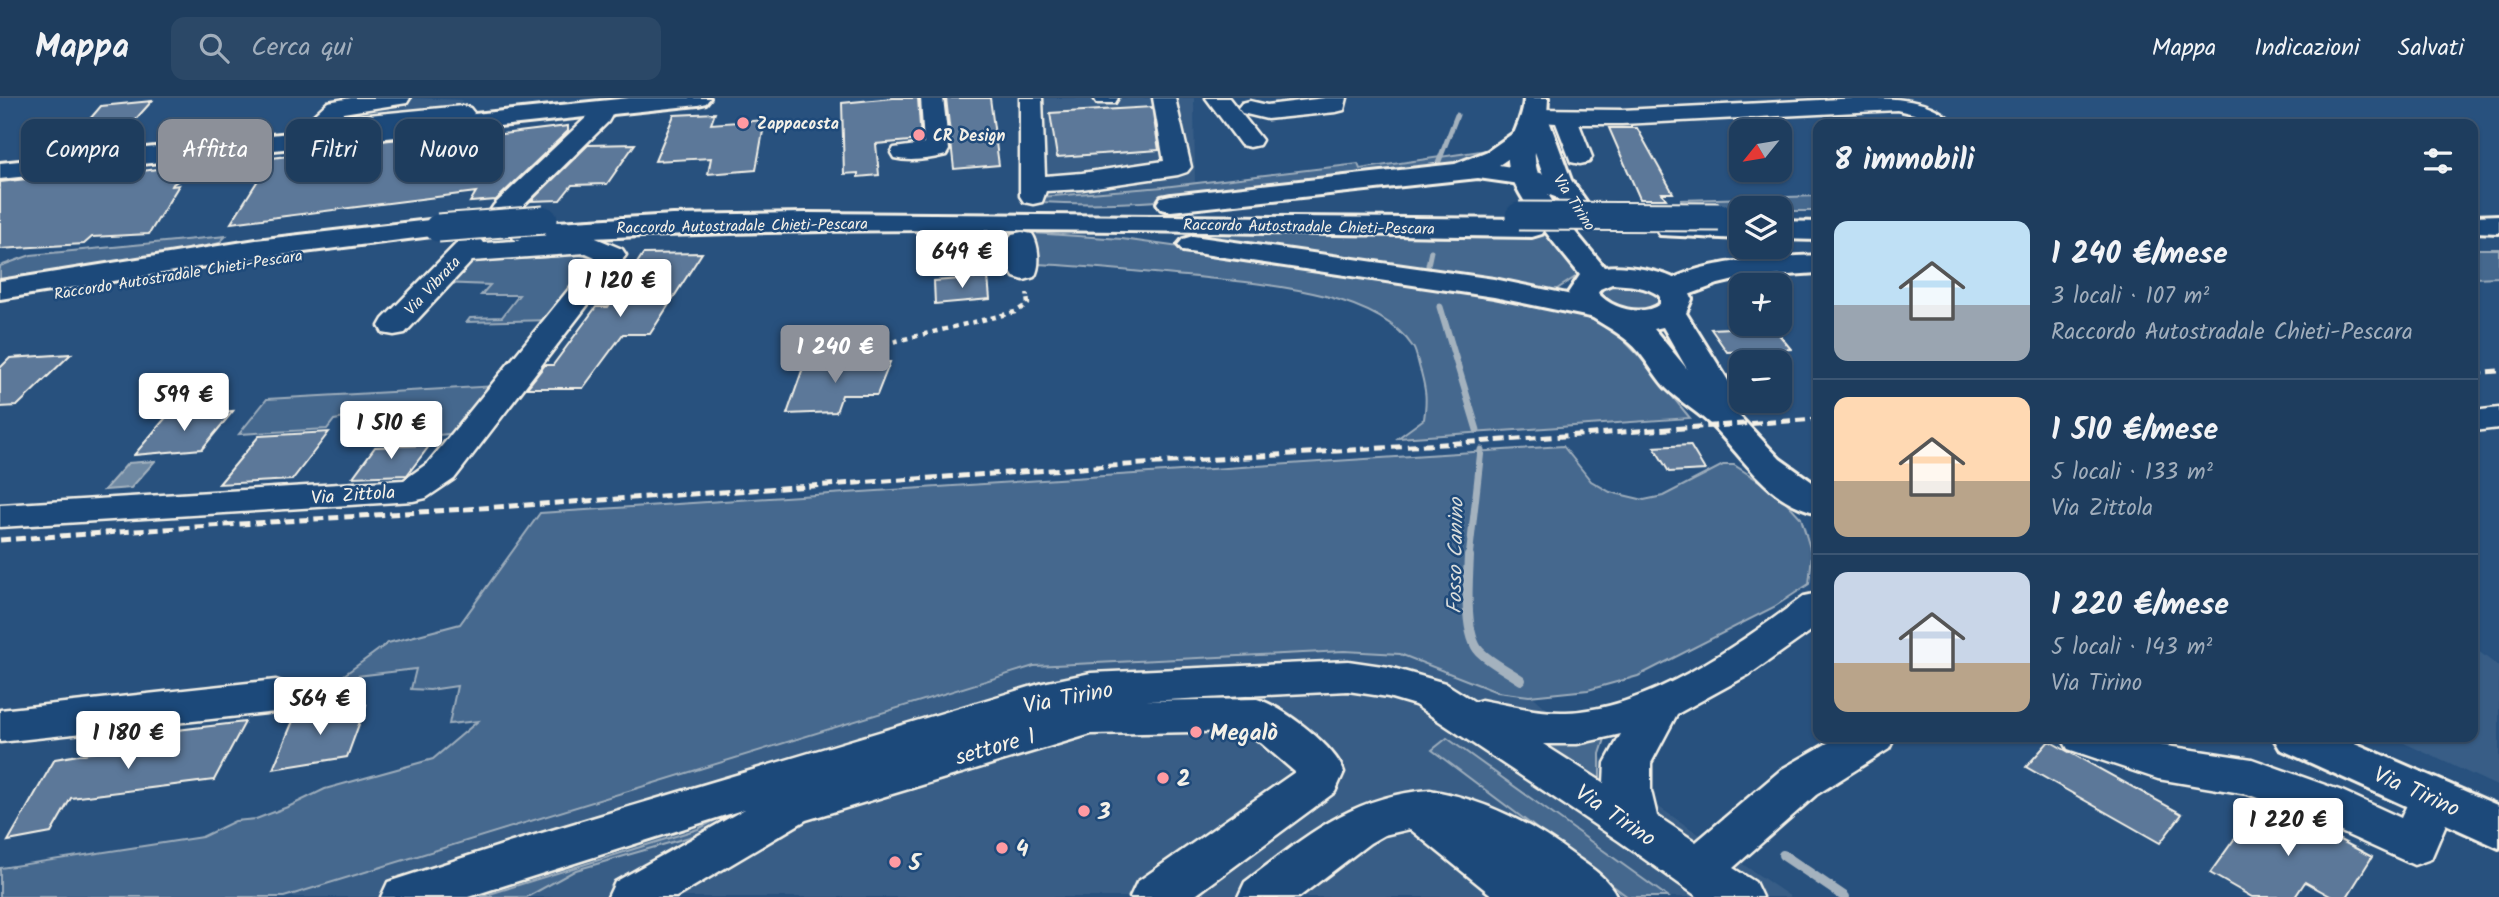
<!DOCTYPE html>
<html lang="it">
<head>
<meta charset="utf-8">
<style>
  :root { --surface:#1e3d5e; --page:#2b4867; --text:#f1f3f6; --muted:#a1aebc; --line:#3c5673; --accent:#8c9099 }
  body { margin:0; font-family:Kalam,sans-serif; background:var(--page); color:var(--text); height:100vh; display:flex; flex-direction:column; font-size:26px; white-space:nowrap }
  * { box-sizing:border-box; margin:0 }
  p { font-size:23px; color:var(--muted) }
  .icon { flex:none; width:38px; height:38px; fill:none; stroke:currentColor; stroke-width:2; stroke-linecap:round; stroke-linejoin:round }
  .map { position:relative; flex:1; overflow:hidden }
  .panel { position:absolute; left:1813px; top:21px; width:665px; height:623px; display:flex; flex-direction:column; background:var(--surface); border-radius:14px; box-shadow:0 2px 5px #0004,0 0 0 2px var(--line) }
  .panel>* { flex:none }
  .banner { position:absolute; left:21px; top:21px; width:665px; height:63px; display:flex; gap:14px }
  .needle { width:46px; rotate:240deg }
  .tools { position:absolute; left:1729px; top:21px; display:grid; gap:14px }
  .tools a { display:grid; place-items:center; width:63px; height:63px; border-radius:14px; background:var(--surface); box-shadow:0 2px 5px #0004,0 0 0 2px var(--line); font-size:35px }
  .price { position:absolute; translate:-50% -60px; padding:0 16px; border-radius:7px; background:#fff; color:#222; font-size:23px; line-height:46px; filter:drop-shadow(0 2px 4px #0008) }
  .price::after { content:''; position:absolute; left:50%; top:42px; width:21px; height:16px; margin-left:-10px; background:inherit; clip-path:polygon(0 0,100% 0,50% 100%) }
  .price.on { background:var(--accent); color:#fff }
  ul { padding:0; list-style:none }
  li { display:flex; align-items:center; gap:21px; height:175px; padding:0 21px }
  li+li { border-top:2px solid var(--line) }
  li span { display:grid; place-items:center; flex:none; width:196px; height:140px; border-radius:14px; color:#555 }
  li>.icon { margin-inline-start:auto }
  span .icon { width:84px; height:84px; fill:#fffc; stroke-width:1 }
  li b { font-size:30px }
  h2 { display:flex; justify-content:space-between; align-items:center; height:84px; padding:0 21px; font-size:30px }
  .chip { padding:0 24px; border-radius:14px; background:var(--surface); box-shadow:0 2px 5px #0004,0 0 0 2px var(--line); font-size:24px; line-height:63px }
  .chip.on { background:var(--accent); color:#fff }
  header { display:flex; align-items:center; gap:42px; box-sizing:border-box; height:98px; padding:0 35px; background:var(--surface); border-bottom:2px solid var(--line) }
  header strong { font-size:33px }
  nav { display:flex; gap:38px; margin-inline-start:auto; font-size:24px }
  .search { width:490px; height:63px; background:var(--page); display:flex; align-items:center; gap:18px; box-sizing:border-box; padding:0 24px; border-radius:14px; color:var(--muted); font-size:26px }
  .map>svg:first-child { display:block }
  .built { fill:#375d86 }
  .green { fill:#45688e; stroke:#9cacbb; stroke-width:2 }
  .water { fill:#6e88a2; stroke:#a4b2be; stroke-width:2 }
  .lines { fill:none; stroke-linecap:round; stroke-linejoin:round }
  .stream-far2 { stroke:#a4b2be; stroke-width:5 }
  .stream-far1 { stroke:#a4b2be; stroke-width:7 }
  .stream { stroke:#a4b2be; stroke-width:10 }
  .building { fill:#5b7899; stroke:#f4f1e8; stroke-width:2 }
  .minor-tunnel { stroke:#47698e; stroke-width:26; stroke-dasharray:26 13; stroke-linecap:butt }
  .minor-casing { stroke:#f4f1e8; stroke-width:5 }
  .major-casing { stroke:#f4f1e8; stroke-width:6 }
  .highway-casing { stroke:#f4f1e8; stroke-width:6 }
  .path-far1 { stroke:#f4f1e8; stroke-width:3.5; stroke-dasharray:3.5 3.5; stroke-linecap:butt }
  .path { stroke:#f4f1e8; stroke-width:4.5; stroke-dasharray:5 5; stroke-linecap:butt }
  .minor { fill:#1f4a7a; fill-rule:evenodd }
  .major { fill:#1f4a7a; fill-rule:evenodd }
  .highway { fill:#1f4a7a; fill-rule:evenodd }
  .rail { stroke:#f4f1e8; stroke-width:5; stroke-dasharray:10 5; stroke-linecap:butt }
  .highway-bridge-casing { stroke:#f4f1e8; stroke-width:31; stroke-linecap:butt }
  .highway-bridge { stroke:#1f4a7a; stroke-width:27 }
  .poi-dot { fill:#ff9aa2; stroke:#1f4a7a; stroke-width:2.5 }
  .labels { text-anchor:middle; stroke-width:5; stroke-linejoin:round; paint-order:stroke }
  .far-poi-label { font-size:16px; font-weight:bold; fill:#f4f1e8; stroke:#1f4a7a; text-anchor:start }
  .far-street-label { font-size:16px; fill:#f4f1e8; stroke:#1f4a7a }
  .street-label { font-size:19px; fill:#f4f1e8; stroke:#1f4a7a }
  .water-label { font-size:21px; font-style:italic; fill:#d9dcda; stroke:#1f4a7a }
  .near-street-label { font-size:23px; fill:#f4f1e8; stroke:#1f4a7a }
  .near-poi-label { font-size:23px; font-weight:bold; fill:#f4f1e8; stroke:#1f4a7a; text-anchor:start }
</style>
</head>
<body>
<header>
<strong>Mappa</strong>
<div class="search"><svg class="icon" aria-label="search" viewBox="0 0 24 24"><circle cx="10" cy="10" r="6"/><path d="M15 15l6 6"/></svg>Cerca qui</div>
<nav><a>Mappa</a><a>Indicazioni</a><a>Salvati</a></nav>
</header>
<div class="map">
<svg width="2499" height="799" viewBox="0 0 2499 799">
  <rect width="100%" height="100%" fill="#28517e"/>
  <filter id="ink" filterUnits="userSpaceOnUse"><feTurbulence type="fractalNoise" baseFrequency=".0143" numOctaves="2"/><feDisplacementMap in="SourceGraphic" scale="14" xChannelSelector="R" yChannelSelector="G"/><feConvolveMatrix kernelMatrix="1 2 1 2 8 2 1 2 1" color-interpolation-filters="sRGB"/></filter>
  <g filter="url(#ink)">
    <g class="built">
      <polygon points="346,0 413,0 463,2 455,18 296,34"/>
      <polygon points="1039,0 1194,0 1195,85 1046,98"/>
      <polygon points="1455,528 1647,701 1791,799 284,799 1034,568"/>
      <polygon points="2473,549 2499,569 2499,689 2391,639 2473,639"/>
    </g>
    <g class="green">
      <path d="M 1494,51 L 1467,64 L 1446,69 C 1315,85 1172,112 1040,104 L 1041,99 L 1163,89 L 1358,66 L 1360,71 Z"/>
      <polygon points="1818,98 1818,113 1780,113 1780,110 1683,112 1681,102"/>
      <polygon points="1208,133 1556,135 1583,174 1554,193 1206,143"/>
      <path d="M 1032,135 L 1122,141 L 1266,161 L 1478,194 L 1586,216 L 1609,227 L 1639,258 L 1690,320 L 1398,340 L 1424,321 C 1427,301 1426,293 1421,274 C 1418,266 1417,255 1413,249 C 1377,194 1265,186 1206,180 C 1149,175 1093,168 1035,166 Z"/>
      <polygon points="226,138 219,145 206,149 0,182 0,168 31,157"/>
      <polygon points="2473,151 2499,151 2499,179 2473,180"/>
      <polygon points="580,157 595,161 551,222 467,224 470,220 502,219 519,197 481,197 490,187 442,185 461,166 472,164"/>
      <path d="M 1616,185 L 1636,185 L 1660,195 L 1663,205 C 1646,217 1610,218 1601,195 L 1608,187 Z"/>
      <polygon points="496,288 461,335 352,344 369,316 334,322 327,331 239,336 267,301"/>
      <polygon points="1563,348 1591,383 1610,394 1644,402 1663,398 1723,367 1734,367 1779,396 1801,420 1812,457 1809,486 1774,509 1638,578 1588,592 1529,598 1497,594 1400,556 1344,553 1034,568 284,799 0,799 0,770 202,739 235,723 256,721 290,708 325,691 433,661 478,623 449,626 457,588 430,592 411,591 416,571 340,580 388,545 460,526 540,415"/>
      <polygon points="1607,635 1600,656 1600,687 1534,640"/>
      <polygon points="1447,640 1668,799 1628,799 1432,652"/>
      <polygon points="782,697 724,729 576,772 527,799 480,799 698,731 748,705"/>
    </g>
    <polygon class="water" points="155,363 131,390 104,392 128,365"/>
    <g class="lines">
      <g class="stream-far2">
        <polyline points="1437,68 1457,17"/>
        <polyline points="1428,167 1431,153"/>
      </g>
      <g class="stream-far1">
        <polyline points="1440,209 1477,332"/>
        <polyline points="1469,460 1481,352"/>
      </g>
      <g class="stream">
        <path d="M 1469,458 C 1468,481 1463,537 1480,554 C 1491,565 1508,573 1521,582"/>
        <polyline points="1783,757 1845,799"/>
      </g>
    </g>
    <g class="building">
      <polygon points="893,0 918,0 921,42 876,46 879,77 858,79 858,75 844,76 842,5"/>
      <polygon points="946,0 990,0 999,67 954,71"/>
      <polygon points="152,3 109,51 60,56 101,8"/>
      <polygon points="1152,9 1159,52 1057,59 1050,15"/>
      <polygon points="715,15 711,26 765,22 756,72 708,76 711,60 655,63 674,17"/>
      <polygon points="568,28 568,33 496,102 470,104 476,94 231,125 272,60 311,55 316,50 418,39 416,44 427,42 427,45"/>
      <polygon points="1609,30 1637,30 1673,95 1662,95 1666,101 1640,101"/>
      <polygon points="635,46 607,86 572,87 560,102 531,103 588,47"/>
      <polygon points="205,65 173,86 172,88 179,87 149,136 92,139 84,146 0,151 0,84 88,74 84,79 118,76"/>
      <polygon points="702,155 650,236 623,236 583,290 527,290 545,267 553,267 596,209 608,209 643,156"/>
      <polygon points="988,179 990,201 935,206 934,183"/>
      <polygon points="1772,228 1791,251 1727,254 1711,231"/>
      <polygon points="71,256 17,308 0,309 0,270 10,260"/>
      <polygon points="856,264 890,264 877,297 842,297 836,314 787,316 804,267"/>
      <polygon points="233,313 202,351 134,357 168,317"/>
      <polygon points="329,334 292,382 219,386 259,338"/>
      <polygon points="430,347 407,377 353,379 375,349"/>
      <polygon points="1690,347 1705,372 1669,374 1654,349"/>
      <polygon points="366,607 347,659 273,671 295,618"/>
      <polygon points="245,624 214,682 71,700 51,735 8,743 55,661 136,647 143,636"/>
      <polygon points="2049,643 2067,653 2182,716 2160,745 2026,669"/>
      <polygon points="2261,704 2289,715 2372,759 2347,799 2332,799 2305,784 2295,799 2252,799 2210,775"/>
    </g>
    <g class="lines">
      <polyline class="minor-tunnel" points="1022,142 1033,98"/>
      <g class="minor-casing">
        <g id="minor">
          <polygon points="351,0 410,0 407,5 343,15 337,20 462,8 470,10 474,15 470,20 462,22 326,35 309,30 305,25 328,4"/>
          <path d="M 921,0 L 943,0 L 949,52 L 946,57 C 930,61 910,64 894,60 L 891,55 L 894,50 L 924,46 Z"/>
          <polygon points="1020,0 1042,0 1045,78 1082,75 1164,63 1153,0 1175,0 1191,69 1187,74 1178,77 1082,91 1046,93 1042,104 1033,106 1024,104 1020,98"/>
          <polygon points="1094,0 1118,0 1115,5 1097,5"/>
          <polygon points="1206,0 1229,0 1262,42 1259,47 1250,49 1241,47"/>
          <polygon points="1325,0 1347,0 1344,12 1336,14 1267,21 1242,15 1238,10 1242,5 1250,3 1267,7"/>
          <path d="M 1860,0 C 1892,0 1933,0 1954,26 L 1927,26 L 1914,16 L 1897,12 L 1622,26 L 1579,26 L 1592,59 L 1589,64 L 1580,66 L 1571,64 L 1556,25 L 1527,23 L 1523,18 L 1527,13 L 1535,11 L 1622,12 Z"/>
          <polygon points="604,3 612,5 616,10 608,24 512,119 503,121 494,119 490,113 494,107 590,16 596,5"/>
          <path d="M 1022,134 L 1032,136 C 1039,146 1041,169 1034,179 L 1024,182 L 1014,179 C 1007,169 1005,146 1012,136 Z"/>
          <polygon points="591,138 622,151 626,157 454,381 426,400 413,403 0,429 0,407 404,382 428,365 595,159 586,155 472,163 405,235 394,237 383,235 379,228 383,221 461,141 471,139 481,141 484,145"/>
          <polygon points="2499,310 2499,330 2473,333 2473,313"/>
          <path d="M 1818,495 L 1818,528 L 1750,576 L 1677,616 L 1651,665 L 1651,693 L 1657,718 L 1696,744 L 1782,671 L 1838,639 L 1895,639 L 1889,651 L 1816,697 L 1733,770 L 1755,784 L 1762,799 L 1698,799 L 1619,743 L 1415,607 L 1388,599 L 1348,593 L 1146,603 L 1257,601 C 1283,609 1335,648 1344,674 L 1335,694 L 1193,799 L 1130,799 L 1137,784 L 1295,674 L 1247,633 L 1091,636 L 806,722 L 676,799 L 608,799 L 615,784 L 745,711 L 468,799 L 381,799 L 388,784 L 512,744 L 1043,585 L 1091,575 L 1348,563 L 1389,569 L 1445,585 L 1475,604 L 1481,602 C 1509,607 1537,615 1566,614 C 1649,612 1739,546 1804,498 ZM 1621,636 L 1605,665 L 1604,685 L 1543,646 L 1577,646 Z"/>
          <polygon points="276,582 291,587 298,598 291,609 276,614 0,644 0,612"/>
          <polygon points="2061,639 2135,639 2160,647 2252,661 2342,693 2401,720 2416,687 2433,682 2450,687 2457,700 2431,761 2414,767 2308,719 2247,696 2158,681 2068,651"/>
          <path d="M 1430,692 C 1486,702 1530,725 1576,759 C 1593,771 1608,780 1617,799 L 1494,799 L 1410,731 L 1384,737 L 1370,745 L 1299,799 L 1238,799 L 1245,784 C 1306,738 1351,698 1430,692 Z"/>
        </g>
      </g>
      <g class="major-casing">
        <g id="major">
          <polygon points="629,0 710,0 706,5 698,7 0,81 0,65"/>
          <path d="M 1524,0 L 1548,0 L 1547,17 L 1571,82 L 1598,120 L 1594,126 L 1584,128 L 1574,126 L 1545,83 L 1535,54 C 1531,90 1583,141 1604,169 C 1623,166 1670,173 1684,187 C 1688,190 1690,196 1692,201 L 1686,215 L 1732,289 L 1734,298 L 1728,306 L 1780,361 L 1818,388 L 1818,415 C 1765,403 1744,358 1708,324 C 1695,312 1679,303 1666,290 C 1653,276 1644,256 1629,244 C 1607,225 1583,220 1568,195 L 1580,177 C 1560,151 1510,95 1508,63 C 1507,42 1524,22 1524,0 ZM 1612,186 C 1629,187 1646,188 1660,198 L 1660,206 C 1642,219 1612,211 1598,195 L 1600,191 ZM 1663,229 L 1687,271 L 1654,231 Z"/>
          <polygon points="2273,639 2341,639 2499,708 2499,750 2280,651"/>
        </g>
      </g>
      <g class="highway-casing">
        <g id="highway">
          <polygon points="1531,26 1540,29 1544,34 1540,39 1499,67 1535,73 1576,89 1580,95 1576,101 1566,103 1520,86 1478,80 1171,113 1161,111 1157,105 1161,99 1171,97 1455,66 1488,53 1522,29"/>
          <path d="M 807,115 L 1532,121 L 1542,124 L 1546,130 L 1542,136 L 1532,139 C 1196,135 859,123 524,144 L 514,141 L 510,135 L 514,129 L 524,126 L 673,117 Z"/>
          <polygon points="2499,117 2499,135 2473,134 2473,118"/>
          <polygon points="438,121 448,124 452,130 448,136 256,160 0,201 0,183 256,142"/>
          <polygon points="1670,122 1741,123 1741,141 1660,137 1656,131 1660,125"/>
          <polygon points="1780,123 1818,124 1818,142 1780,141"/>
          <polygon points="1193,138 1494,181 1606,204 1611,211 1606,218 1595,220 1494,199 1183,153 1178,147 1183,141"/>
          <path d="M 1818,157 L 1818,175 L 1743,180 L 1718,186 L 1672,203 L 1661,201 L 1657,194 C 1679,162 1781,159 1818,157 Z"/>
        </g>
      </g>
      <polyline class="path-far1" points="1027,195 1027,200"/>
      <polyline class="path" points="884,246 1015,214 1028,206 1027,198"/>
      <use href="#minor" class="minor"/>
      <use href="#major" class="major"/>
      <use href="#highway" class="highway"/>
      <g class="rail">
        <polyline points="2473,275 2499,273"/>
        <polyline points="0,442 1818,321"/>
      </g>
      <g class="highway-bridge-casing">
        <g id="highway-bridge">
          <polyline points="1519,118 1719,119"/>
          <polyline points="438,130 544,122"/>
        </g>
      </g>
      <use href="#highway-bridge" class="highway-bridge"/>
    </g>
  </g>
  <g class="poi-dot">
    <circle cx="743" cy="25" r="7"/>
    <circle cx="919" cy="37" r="7"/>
    <circle cx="1196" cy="634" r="7"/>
    <circle cx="1163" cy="680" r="7"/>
    <circle cx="1084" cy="713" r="7"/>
    <circle cx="1002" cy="750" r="7"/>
    <circle cx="895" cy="764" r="7"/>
  </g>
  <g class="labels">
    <g class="far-poi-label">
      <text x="757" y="31">Zappacosta</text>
      <text x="933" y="43">CR Design</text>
    </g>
    <g class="far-street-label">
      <text transform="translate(1575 104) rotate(57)" y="6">Via Tirino</text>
      <text transform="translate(742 127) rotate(-1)" y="6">Raccordo Autostradale Chieti-Pescara</text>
      <text transform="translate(1309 128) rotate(1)" y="6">Raccordo Autostradale Chieti-Pescara</text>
      <text transform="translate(178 176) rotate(-9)" y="6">Raccordo Autostradale Chieti-Pescara</text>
      <text transform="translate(432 187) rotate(-47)" y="6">Via Vibrata</text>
    </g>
    <g class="street-label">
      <text transform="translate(353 396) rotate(-4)" y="7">Via Zittola</text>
    </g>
    <g class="water-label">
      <text transform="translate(1455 458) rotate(-89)" y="7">Fosso Canino</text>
    </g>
    <g class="near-street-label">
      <text transform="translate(1068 599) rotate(-11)" y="8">Via Tirino</text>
      <text transform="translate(995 648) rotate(-16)" y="8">settore 1</text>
      <text transform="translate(2417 693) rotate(24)" y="8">Via Tirino</text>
      <text transform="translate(1616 717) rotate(34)" y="8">Via Tirino</text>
    </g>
    <g class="near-poi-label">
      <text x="1210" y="642">Megalò</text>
      <text x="1177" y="688">2</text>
      <text x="1098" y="721">3</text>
      <text x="1016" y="758">4</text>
      <text x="909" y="772">5</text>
    </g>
  </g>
</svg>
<div class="tools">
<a><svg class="needle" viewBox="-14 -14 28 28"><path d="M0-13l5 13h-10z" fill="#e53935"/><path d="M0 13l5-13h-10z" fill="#a1aebc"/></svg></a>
<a><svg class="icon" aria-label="layers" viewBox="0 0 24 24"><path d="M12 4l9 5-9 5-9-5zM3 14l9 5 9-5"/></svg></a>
<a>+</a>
<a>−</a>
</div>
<b class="price" style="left:962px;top:192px">649 €</b>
<b class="price" style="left:620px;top:221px">1 120 €</b>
<b class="price on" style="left:835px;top:287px">1 240 €</b>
<b class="price" style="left:184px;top:335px">599 €</b>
<b class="price" style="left:391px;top:363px">1 510 €</b>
<b class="price" style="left:320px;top:639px">564 €</b>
<b class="price" style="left:128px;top:673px">1 180 €</b>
<b class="price" style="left:2288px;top:760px">1 220 €</b>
<div class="banner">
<a class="chip">Compra</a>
<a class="chip on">Affitta</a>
<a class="chip">Filtri</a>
<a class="chip">Nuovo</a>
</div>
<section class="panel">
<h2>8 immobili<svg class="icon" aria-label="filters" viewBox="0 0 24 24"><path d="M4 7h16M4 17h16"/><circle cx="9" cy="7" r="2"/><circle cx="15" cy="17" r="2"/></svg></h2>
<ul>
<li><span style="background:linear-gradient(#bfe0f5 60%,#9aa5b1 0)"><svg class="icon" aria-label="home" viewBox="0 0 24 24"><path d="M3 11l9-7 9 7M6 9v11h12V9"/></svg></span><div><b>1 240 €/mese</b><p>3 locali · 107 m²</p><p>Raccordo Autostradale Chieti-Pescara</p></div></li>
<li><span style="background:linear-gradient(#ffd9b3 60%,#b9a48a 0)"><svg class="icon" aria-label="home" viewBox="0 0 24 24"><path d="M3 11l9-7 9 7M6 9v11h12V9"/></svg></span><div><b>1 510 €/mese</b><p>5 locali · 133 m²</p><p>Via Zittola</p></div></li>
<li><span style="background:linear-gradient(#c9d6e8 65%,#b9a48a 0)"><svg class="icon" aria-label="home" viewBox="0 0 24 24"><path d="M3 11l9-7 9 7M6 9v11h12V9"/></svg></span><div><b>1 220 €/mese</b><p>5 locali · 143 m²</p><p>Via Tirino</p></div></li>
</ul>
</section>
</div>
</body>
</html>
